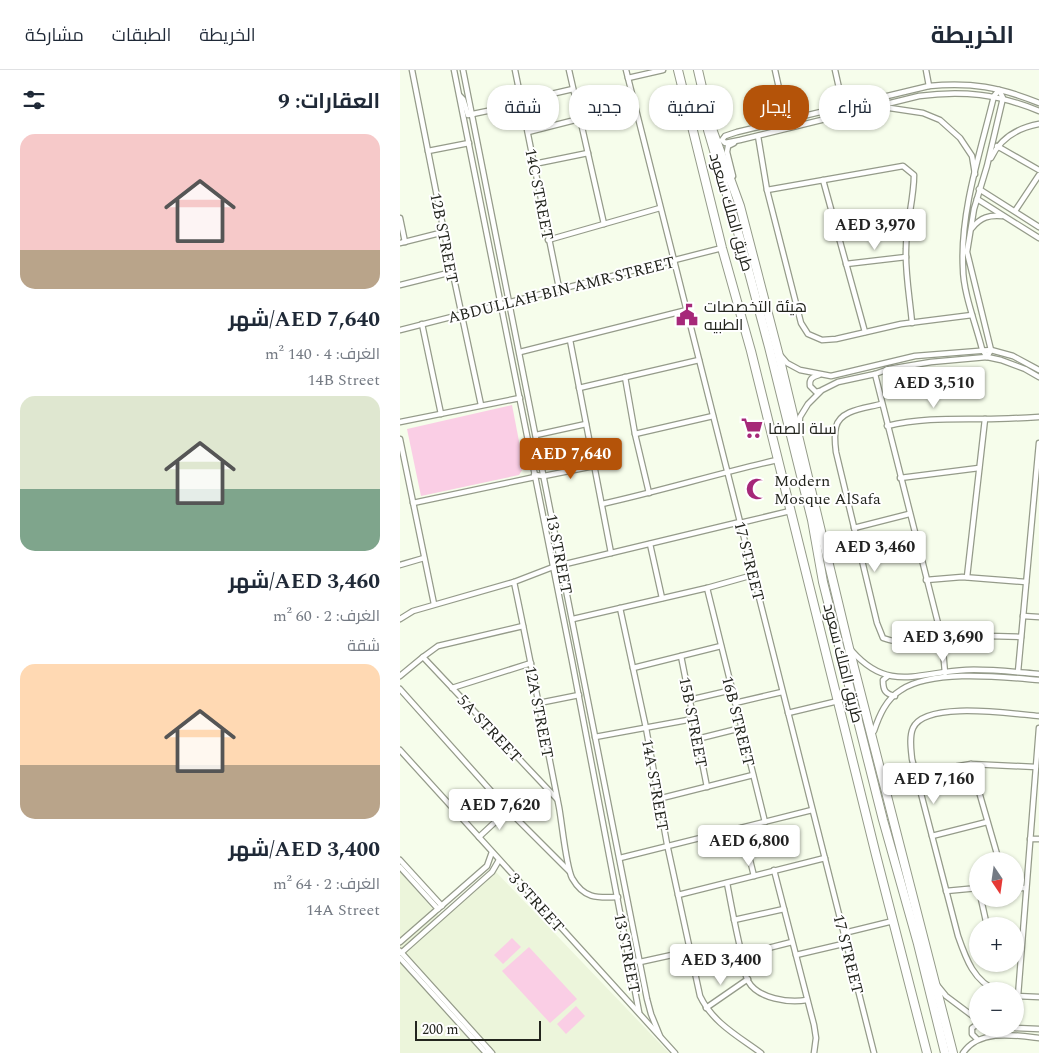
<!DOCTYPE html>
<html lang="ar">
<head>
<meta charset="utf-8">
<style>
  :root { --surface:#fff; --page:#f2f2f3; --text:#1f2937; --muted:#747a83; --line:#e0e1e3; --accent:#b45309 }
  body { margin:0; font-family:Spectral,Cairo,serif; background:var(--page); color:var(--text); direction:rtl; height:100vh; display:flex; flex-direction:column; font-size:19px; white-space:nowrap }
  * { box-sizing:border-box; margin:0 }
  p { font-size:16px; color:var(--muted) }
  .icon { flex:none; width:28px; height:28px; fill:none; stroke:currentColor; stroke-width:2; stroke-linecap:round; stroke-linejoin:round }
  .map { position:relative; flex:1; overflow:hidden; direction:ltr }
  .sheet { display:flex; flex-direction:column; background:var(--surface); width:400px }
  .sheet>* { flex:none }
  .guide { position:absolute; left:15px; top:15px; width:475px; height:45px; direction:rtl; display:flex; gap:10px }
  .needle { width:32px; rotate:167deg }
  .fabs { position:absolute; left:569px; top:782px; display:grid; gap:10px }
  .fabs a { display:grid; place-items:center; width:55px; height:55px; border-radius:50%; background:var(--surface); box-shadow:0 1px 4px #0004; font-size:25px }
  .scale { position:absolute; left:15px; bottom:12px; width:126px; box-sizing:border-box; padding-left:5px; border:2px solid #23251e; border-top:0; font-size:14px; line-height:18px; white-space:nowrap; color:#23251e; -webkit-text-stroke:4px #fff; paint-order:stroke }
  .price { position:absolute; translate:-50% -42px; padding:0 11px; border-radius:5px; background:#fff; color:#222; font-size:16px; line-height:32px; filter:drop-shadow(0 1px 2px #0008) }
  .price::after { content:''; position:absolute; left:50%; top:30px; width:15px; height:11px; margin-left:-8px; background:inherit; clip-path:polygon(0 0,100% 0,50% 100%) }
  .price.selected { background:var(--accent); color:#fff }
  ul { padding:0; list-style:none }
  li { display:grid; align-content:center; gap:10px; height:265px; padding:0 20px }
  li span { display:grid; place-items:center; height:155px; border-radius:15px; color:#555 }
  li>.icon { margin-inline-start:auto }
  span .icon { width:90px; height:90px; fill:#fffc; stroke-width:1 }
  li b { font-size:21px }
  h2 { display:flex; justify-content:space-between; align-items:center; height:60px; padding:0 20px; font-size:21px }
  .tag { padding:0 18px; border-radius:20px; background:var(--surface); box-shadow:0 1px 4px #0004; font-size:18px; line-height:45px }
  .tag.selected { background:var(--accent); color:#fff }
  header { display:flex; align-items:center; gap:30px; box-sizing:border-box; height:70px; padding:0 25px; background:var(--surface); border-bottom:1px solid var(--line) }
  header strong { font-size:24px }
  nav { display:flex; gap:28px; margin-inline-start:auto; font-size:18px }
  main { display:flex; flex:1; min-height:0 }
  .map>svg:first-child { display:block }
  .built { fill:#ecf5db }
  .green { fill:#facee5 }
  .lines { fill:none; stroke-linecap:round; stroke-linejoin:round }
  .minor-casing { stroke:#959b8a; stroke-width:7 }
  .primary-casing { stroke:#959b8a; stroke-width:10 }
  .minor { stroke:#fff; stroke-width:4.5 }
  .primary { stroke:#fff; stroke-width:8 }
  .labels { text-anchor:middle; stroke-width:4; stroke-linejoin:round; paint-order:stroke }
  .street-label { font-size:16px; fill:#23251e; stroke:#fff }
  .poi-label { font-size:16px; fill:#23251e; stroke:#fff; text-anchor:start }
</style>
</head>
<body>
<header>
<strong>الخريطة</strong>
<nav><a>الخريطة</a><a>الطبقات</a><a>مشاركة</a></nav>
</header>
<main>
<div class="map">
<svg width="639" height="983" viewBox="0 0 639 983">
  <rect width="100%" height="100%" fill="#f6fdeb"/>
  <polygon class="built" points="0,802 39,846 96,802 269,983 0,983"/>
  <g class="green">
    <polygon points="112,335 124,397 119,405 21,426 7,359"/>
    <polygon points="112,868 121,877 103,894 94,885"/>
    <polygon points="129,877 177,929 150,953 102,901"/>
    <polygon points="176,936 185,946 166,964 157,954"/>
  </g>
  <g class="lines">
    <g class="minor-casing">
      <g id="minor">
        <polyline points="12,0 44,162 81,335"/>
        <polyline points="54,0 172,591 239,942"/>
        <polyline points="63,0 247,929 251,944 260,966"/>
        <polyline points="115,0 159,218"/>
        <polyline points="169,0 204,154"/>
        <polyline points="226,0 474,983"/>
        <polyline points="375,0 386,50"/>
        <polyline points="435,0 443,36"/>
        <polyline points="526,0 529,16"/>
        <polyline points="228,8 263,0"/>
        <path d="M 599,20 L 603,28 L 587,96 L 574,139 L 567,182 L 591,280 L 587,287 L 582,279 C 576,255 563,222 563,198 C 560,141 581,80 594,26 Z"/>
        <polyline points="60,26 63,29 68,45 121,34"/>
        <polyline points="121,31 173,19"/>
        <path d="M 639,33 C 600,17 571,12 529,16 L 337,62 L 325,66 L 322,70 L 325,73 L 340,70 L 519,26 C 562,20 598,24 639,41"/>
        <polyline points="483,37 523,43 540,50 560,68 572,86 575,104"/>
        <polyline points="128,62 234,35"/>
        <polyline points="358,66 367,120 401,253 408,264 422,270 436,269 501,254 572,245"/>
        <polyline points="597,76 639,100"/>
        <polyline points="28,81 69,73"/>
        <path d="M 591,88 C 600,69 617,58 639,54"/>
        <polyline points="134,94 188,83"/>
        <polyline points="333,106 327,82 328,76 334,73"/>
        <polyline points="423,110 465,262"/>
        <polyline points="579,119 639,157"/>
        <path d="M 367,120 L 503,96 L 514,105 C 514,129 506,154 506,179 C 505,203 510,229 512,253"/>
        <polyline points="577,129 639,168"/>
        <polyline points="615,141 639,105"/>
        <polyline points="0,148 5,172"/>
        <path d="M 572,158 C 581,147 589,145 602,146"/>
        <polyline points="438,165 508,152"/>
        <polyline points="148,170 260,138"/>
        <polyline points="0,173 44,162"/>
        <polyline points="446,194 506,187"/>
        <polyline points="0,215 52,202"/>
        <polyline points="22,254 41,344"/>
        <polyline points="0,260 322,178"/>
        <polyline points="170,270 211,483"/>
        <polyline points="120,282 287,240"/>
        <polyline points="381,286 387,293 400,300 431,306 515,286 591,280 613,286 639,300"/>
        <polyline points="475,304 542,569 545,603"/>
        <path d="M 419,305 C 412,307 409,309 410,316 L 416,322 L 420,321"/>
        <polyline points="225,307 235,364 249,423"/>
        <polyline points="179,318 299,290"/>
        <path d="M 481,334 C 468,338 440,339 436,357 C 434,365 435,374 436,382 L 477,553 L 483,568 C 511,578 527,570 555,567 C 577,565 599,566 621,567"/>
        <polyline points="0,352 120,328"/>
        <path d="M 487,356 C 520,348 550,349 584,349 C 602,349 621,348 639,347"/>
        <polyline points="399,360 400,347 408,334 422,320 438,312 475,304 489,299 531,292 587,287 601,290 625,299 639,307"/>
        <polyline points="235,364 313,346"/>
        <polyline points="136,365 186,354"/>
        <polyline points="0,369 34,534"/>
        <polyline points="134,405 144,406 194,396"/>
        <polyline points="500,408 579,398"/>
        <polyline points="13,433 135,407"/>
        <path d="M 202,434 C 261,421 319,403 377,390"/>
        <polyline points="340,453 390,441"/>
        <polyline points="454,458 509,444"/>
        <polyline points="250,474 262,528"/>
        <polyline points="0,495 24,488"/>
        <polyline points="567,507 585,349"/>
        <polyline points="526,510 562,507 626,512"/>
        <path d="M 114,512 C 130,587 144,662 159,737 C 162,753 166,796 172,808 C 184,829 197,828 218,827"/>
        <polyline points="307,518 365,752"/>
        <path d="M 220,538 L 246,658 L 267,774 L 300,926 C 313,953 338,966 361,983"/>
        <polyline points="623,546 639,547"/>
        <polyline points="0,549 13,541 114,512 153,497 340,452"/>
        <polyline points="173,549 307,518 353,505"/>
        <path d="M 452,581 C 489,623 519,602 566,600 C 590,599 615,602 639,604"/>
        <polyline points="281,586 307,717"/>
        <polyline points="23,587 157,729"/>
        <polyline points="233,598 321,576"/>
        <polyline points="618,602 639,373"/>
        <polyline points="0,606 23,587 38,576 123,556"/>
        <path d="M 488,606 L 483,610 C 483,620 485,624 495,626"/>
        <polyline points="52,618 131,593"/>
        <polyline points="0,619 108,740 169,801"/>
        <polyline points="289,630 332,620"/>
        <polyline points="139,633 179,625"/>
        <polyline points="335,633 382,622"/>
        <polyline points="388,643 438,631"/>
        <path d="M 474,661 C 479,646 486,629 501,620 C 533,599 602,607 639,610"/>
        <polyline points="195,667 293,649"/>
        <polyline points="297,669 341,658"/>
        <polyline points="0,680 275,983"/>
        <polyline points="571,694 599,791"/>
        <polyline points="516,703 571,694 636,697"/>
        <polyline points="258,729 353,705"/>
        <polyline points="342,758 354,806"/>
        <polyline points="532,766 587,752"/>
        <polyline points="79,767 108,740"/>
        <polyline points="630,769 639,769"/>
        <polyline points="220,788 412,740"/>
        <polyline points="0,790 42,836"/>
        <polyline points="0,797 38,839"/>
        <polyline points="374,800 414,955 416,968 414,983"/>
        <path d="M 327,813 C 331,834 335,856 340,877 C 342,888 343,901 348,911 C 358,929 389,933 407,930"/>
        <polyline points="615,818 626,818"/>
        <polyline points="546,821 578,818"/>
        <polyline points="278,825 425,788"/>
        <polyline points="581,829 587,856"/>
        <polyline points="334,850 384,839"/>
        <polyline points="444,863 493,851"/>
        <polyline points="0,872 87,796 92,782"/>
        <polyline points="0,881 92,983"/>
        <polyline points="1,883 92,802 99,790"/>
        <polyline points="341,885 392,872"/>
        <polyline points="396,885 447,873"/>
        <polyline points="0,888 86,983 89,980"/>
        <polyline points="229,889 240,892 290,881"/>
        <polyline points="537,915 546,926 578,950"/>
        <path d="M 598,921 C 574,912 566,889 558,866 L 512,689 C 511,679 509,667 513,658 C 525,630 613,644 639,646"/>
        <polyline points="615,926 639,927"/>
        <polyline points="618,926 639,658"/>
        <polyline points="306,938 348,909"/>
        <polyline points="615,958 639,959"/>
        <polyline points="577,969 572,964 572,958 578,954"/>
        <path d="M 563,983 C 579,959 614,965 639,968"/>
      </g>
    </g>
    <g class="primary-casing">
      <g id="primary">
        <polyline points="278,0 322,178 351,281 476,785 527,983"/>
        <polyline points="298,0 311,56 340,136 378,282 449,578 553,983"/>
        <polyline points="308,60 340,169 369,277 412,450 423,512 483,750 518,874 545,983"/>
      </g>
    </g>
    <use href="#minor" class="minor"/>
    <use href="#primary" class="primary"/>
  </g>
  <defs>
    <g id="civic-bare" transform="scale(1.725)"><path d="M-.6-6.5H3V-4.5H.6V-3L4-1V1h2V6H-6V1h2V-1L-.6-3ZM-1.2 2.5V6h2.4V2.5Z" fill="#a62879" stroke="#fff" stroke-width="2.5" paint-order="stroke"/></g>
    <g id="supermarket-bare" transform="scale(1.725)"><path d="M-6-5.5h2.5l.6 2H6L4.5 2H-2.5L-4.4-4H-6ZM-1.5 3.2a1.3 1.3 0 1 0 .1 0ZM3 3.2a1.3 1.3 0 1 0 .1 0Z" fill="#a62879" stroke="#fff" stroke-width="2.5" paint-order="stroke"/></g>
    <g id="mosque-bare" transform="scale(1.725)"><path d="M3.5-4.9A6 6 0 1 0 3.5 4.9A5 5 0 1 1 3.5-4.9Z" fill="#a62879" stroke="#fff" stroke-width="2.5" paint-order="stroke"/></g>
  </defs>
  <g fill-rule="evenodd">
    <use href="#civic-bare" x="287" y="245"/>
    <use href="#supermarket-bare" x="352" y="358"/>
    <use href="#mosque-bare" x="357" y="419"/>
  </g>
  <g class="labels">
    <g class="street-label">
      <text transform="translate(140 124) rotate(79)" y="6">14C STREET</text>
      <text transform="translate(332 142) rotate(74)" y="6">طريق الملك سعود</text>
      <text transform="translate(45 168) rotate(79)" y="6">12B STREET</text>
      <text transform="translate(161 219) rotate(-14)" y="6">ABDULLAH BIN AMR STREET</text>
      <text transform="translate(160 484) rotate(79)" y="6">13 STREET</text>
      <text transform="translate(350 491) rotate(76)" y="6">17 STREET</text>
      <text transform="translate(444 593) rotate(76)" y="6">طريق الملك سعود</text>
      <text transform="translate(140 642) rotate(79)" y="6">12A STREET</text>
      <text transform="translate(339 651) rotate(76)" y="6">16B STREET</text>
      <text transform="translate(294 652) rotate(79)" y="6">15B STREET</text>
      <text transform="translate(90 658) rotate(47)" y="6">5A STREET</text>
      <text transform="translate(256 715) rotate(80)" y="6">14A STREET</text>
      <text transform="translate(137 832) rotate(48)" y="6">3 STREET</text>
      <text transform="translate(228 883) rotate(79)" y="6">13 STREET</text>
      <text transform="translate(449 884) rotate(76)" y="6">17 STREET</text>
    </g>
    <g class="poi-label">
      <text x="304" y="242">هيئة التخصصات<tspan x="304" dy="18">الطبيه</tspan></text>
      <text x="368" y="364">سلة الصفا</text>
      <text x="374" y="416">Modern<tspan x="374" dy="18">Mosque AlSafa</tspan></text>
    </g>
  </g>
</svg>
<div class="fabs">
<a><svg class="needle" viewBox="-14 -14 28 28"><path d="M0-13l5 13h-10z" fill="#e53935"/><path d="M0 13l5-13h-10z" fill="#747a83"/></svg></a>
<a>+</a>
<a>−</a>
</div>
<div class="scale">200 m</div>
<b class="price" style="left:475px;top:181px">AED 3,970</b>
<b class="price" style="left:534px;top:339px">AED 3,510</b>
<b class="price selected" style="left:171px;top:410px">AED 7,640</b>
<b class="price" style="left:475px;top:503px">AED 3,460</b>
<b class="price" style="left:543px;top:593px">AED 3,690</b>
<b class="price" style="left:534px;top:735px">AED 7,160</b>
<b class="price" style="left:100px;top:761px">AED 7,620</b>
<b class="price" style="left:349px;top:797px">AED 6,800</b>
<b class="price" style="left:321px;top:916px">AED 3,400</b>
<div class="guide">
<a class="tag">شراء</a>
<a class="tag selected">إيجار</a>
<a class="tag">تصفية</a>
<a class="tag">جديد</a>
<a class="tag">شقة</a>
</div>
</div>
<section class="sheet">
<h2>العقارات: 9<svg class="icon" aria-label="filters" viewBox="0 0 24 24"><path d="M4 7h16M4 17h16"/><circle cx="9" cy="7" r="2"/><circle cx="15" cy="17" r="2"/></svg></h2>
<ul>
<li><span style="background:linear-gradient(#f6c9c9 75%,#b9a48a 0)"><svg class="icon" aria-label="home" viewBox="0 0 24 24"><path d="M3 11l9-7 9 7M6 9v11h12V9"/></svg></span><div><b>AED 7,640/شهر</b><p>الغرف: 4 · 140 m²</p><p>14B Street</p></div></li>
<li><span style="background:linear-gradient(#dfe7d0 60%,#7fa58c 0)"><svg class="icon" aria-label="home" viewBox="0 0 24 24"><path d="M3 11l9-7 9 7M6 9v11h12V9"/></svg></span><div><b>AED 3,460/شهر</b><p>الغرف: 2 · 60 m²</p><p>شقة</p></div></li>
<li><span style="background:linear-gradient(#ffd9b3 65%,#b9a48a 0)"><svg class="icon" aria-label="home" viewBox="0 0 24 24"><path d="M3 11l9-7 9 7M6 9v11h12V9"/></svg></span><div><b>AED 3,400/شهر</b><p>الغرف: 2 · 64 m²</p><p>14A Street</p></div></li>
</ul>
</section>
</main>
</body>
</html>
